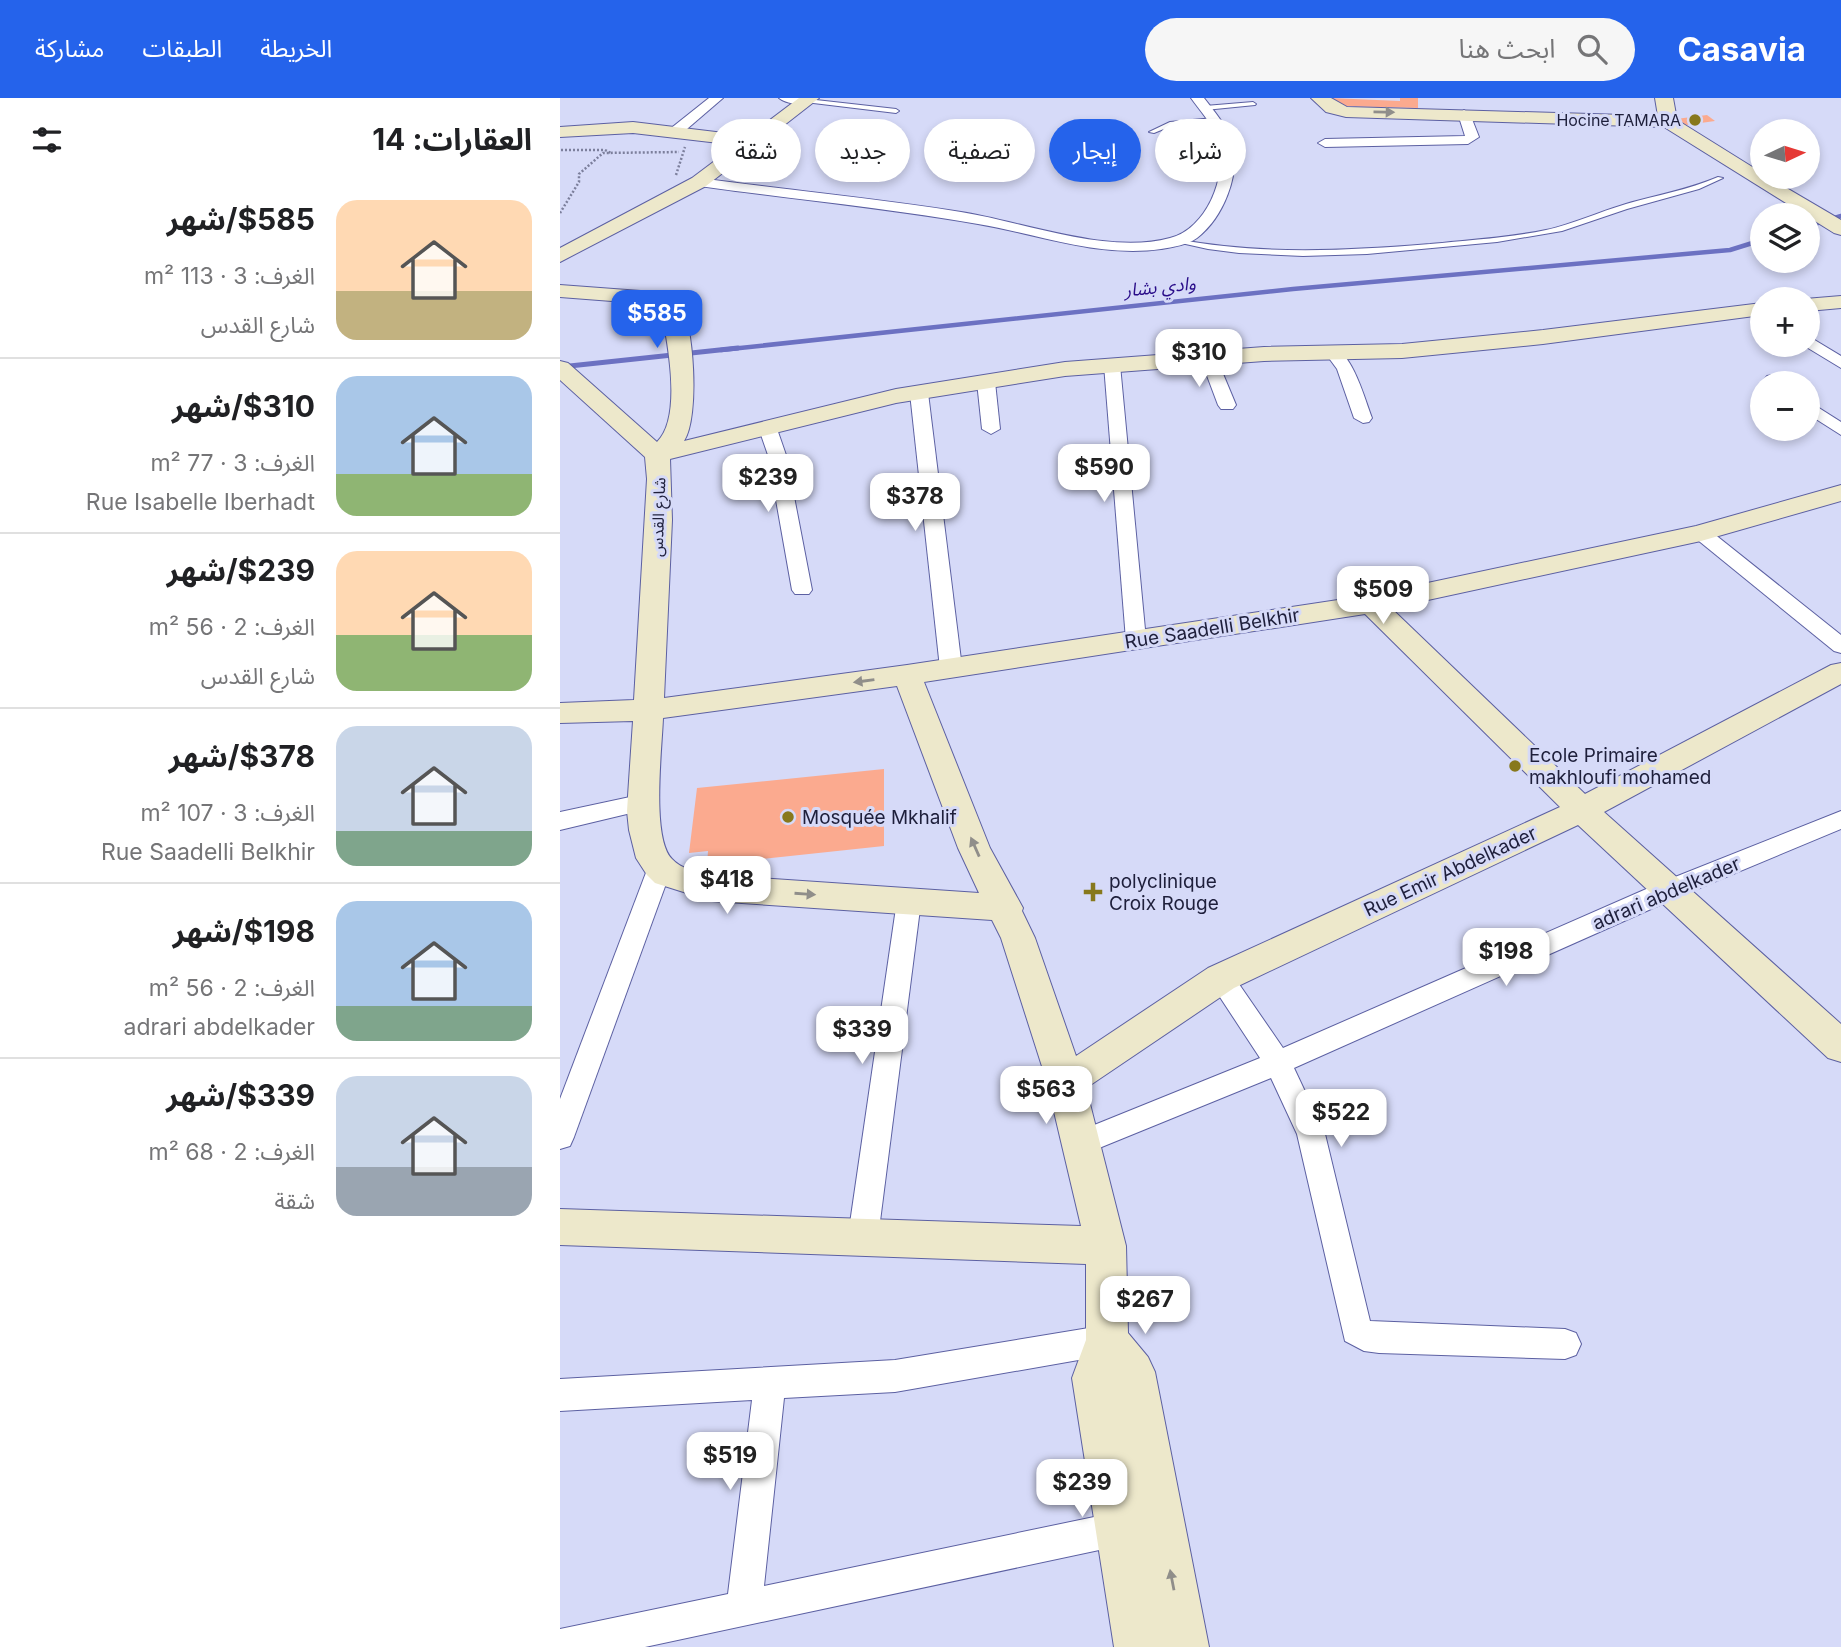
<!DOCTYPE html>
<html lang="ar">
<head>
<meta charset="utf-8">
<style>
  :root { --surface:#fff; --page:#f6f6f6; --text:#202124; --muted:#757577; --line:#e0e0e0; --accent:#2563eb }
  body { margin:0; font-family:Inter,"Noto Sans Arabic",sans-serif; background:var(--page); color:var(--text); direction:rtl; height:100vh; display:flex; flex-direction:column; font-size:26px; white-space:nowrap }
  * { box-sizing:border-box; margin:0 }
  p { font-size:23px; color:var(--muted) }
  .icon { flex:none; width:38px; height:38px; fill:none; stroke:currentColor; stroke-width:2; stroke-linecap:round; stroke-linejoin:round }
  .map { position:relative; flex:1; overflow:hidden; direction:ltr }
  .drawer { display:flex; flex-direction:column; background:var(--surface); width:560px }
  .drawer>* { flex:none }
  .hud { position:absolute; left:21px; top:21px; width:665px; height:63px; direction:rtl; display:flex; gap:14px }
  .needle { width:46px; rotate:86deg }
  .tools { position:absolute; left:1190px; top:21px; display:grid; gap:14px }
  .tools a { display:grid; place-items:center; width:70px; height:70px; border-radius:50%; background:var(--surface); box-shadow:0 4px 10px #0003; font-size:35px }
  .price { position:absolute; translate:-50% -60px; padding:0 16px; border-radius:14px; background:#fff; color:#222; font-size:23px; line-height:46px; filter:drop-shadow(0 2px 4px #0008) }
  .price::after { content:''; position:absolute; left:50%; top:42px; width:21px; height:16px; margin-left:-10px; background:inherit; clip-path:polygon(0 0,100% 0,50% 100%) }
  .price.active { background:var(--accent); color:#fff }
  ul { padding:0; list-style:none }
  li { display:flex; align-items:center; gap:21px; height:175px; padding:0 28px }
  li+li { border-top:2px solid var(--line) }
  li span { display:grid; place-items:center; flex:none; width:196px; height:140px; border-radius:21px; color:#555 }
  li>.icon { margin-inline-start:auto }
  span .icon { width:84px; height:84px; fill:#fffc; stroke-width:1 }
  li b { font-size:30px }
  h2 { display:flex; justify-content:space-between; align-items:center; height:84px; padding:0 28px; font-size:30px }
  .chip { padding:0 24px; border-radius:32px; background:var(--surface); box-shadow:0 4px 10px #0003; font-size:24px; line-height:63px }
  .chip.active { background:var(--accent); color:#fff }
  header { display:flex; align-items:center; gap:42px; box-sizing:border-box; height:98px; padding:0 35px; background:var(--accent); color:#fff }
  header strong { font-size:33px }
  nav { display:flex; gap:38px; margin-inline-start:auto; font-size:24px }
  .search { width:490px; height:63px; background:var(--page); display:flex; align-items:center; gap:18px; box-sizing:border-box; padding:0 24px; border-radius:38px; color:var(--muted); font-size:26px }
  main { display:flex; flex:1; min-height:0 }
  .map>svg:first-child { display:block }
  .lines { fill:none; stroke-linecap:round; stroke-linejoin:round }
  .stream-far1 { stroke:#6c71c2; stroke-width:4.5 }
  .stream { stroke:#6c71c2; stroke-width:5 }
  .building { fill:#fbaa8f }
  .lane-casing { stroke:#5c60a2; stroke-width:2 }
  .street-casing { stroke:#5c60a2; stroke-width:2 }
  .secondary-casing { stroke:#5c60a2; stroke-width:2 }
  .path { stroke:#7c7f9c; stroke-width:2.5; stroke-dasharray:2 2; stroke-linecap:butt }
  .lane { fill:#fff; fill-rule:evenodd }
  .street { fill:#fff; fill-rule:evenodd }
  .secondary { fill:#ede8cb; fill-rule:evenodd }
  .oneway { fill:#908e8a }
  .poi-dot { fill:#87781c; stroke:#d6daf8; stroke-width:2.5 }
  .labels { text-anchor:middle; stroke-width:6; stroke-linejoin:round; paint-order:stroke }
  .far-poi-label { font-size:16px; fill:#1e1f3b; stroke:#d6daf8; text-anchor:end }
  .far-street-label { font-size:16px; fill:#1e1f3b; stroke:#d6daf8 }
  .far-water-label { font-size:18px; font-style:italic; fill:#290c89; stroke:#d6daf8 }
  .street-label { font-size:19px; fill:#1e1f3b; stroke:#d6daf8 }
  .poi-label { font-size:19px; fill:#1e1f3b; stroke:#d6daf8; text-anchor:start }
</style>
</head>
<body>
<header>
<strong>Casavia</strong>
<div class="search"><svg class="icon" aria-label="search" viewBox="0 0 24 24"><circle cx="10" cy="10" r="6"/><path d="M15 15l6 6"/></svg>ابحث هنا</div>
<nav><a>الخريطة</a><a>الطبقات</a><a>مشاركة</a></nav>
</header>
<main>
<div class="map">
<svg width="1281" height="1549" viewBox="0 0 1281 1549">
  <rect width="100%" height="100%" fill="#d6daf8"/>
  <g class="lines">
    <g class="stream-far1">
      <polyline points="1248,128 1281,118"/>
      <polyline points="161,252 733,191 1170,152 1202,142"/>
    </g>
    <polyline class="stream" points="0,269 178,250"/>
  </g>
  <g class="building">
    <polygon points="770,0 840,3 840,0 858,0 858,10 777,8"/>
    <polygon points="1147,17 1155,23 1119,28 1116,21"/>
    <polygon points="324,671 324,748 147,767 148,753 129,755 137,690"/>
  </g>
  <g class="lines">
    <g class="lane-casing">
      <g id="lane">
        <polygon points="247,1 336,11 339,13 336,15 245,4 245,2"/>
        <polygon points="693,4 696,6 695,7 645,12 642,10 645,8"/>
        <polygon points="655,20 658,22 657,23 611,28 594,35 589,34 610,24"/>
        <path d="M 1158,79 L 1163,80 L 1139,91 L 1067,111 L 1002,133 L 937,144 L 807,156 L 743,158 L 679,155 L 648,151 L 612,143 L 616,141 C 701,157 784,153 870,146 C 908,142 948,140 986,132 C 1013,126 1039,114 1066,106 C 1097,97 1128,92 1158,79 Z"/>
      </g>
    </g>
    <g class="street-casing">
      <g id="street">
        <polygon points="149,0 163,0 120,37 110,37 110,31"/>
        <path d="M 219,0 L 250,0 L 253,3 C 246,9 226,6 219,0 Z"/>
        <path d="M 631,0 L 644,0 C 654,13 667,28 672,45 C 681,76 663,120 637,140 C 627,147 613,149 601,151 C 539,160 478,136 418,126 C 325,110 232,101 139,88 L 132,84 L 139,80 C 226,92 314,100 401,114 C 464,124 548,157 610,140 C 646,131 668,79 658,45 C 654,27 641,14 631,0 Z"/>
        <polygon points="904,12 910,16 919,39 908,46 765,49 758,45 765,41 905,38 898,16"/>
        <polygon points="1248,238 1281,258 1281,270 1243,247 1248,247"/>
        <path d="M 774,251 C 793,256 805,302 812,320 L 809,324 L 803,325 L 794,320 L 777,271 L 766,256 Z"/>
        <polygon points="648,254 656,259 676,307 673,311 661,311 658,307 640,259"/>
        <polygon points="552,262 560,267 586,542 583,547 569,547 566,542 544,267"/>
        <polygon points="1213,277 1226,285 1207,285 1204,282 1207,278"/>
        <polygon points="426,279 435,284 440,331 431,336 422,331 417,284"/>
        <polygon points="359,290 368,295 402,570 399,575 383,575 380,570 350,295"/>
        <polygon points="1248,303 1281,324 1281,337 1248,316"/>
        <polygon points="208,326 217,331 226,357 252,492 249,496 235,496 232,492 208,357 199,331"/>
        <polygon points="1141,429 1148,431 1281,537 1281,555 1274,553 1134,439 1131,435"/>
        <polygon points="84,696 92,698 96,704 92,710 0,732 0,714"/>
        <polygon points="1281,713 1281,731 1118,799 734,970 765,1036 810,1223 1005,1231 1016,1235 1021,1246 1016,1257 1005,1261 819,1255 804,1253 785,1243 737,1036 711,980 522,1057 512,1054 508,1045 512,1036 700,960 652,887 648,880 652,873 661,870 670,873 723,950 1100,785"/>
        <polygon points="99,763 108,766 111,772 14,1039 10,1048 0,1051 0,1001 87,772 90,766"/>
        <polygon points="349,794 358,796 361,803 318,1139 314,1149 303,1153 292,1149 288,1139 337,803 340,796"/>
        <polygon points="547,1227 558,1231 563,1242 558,1253 547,1257 335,1294 224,1300 204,1488 558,1414 570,1419 575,1431 570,1443 558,1448 85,1549 0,1549 0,1531 168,1496 192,1302 0,1313 0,1281 335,1262"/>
      </g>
    </g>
    <g class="secondary-casing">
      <g id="secondary">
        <polygon points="239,0 259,0 146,88 0,164 0,150 132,80 176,47 73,35 0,39 0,29 73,24 189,38"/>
        <polygon points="751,0 771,0 787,9 1098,18 1095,0 1113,0 1117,22 1202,75 1202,79 1208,79 1281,122 1281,137 1274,135 1104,29 786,19 766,14"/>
        <path d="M 0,187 L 94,194 L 119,201 C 134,224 140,319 124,343 L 336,291 L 505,264 L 704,249 L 842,246 L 983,232 L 1202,205 L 1202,217 L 983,246 L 842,260 L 704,263 L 505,278 L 336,305 L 110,361 L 112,422 L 104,600 L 347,567 L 811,497 L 1136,428 L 1281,387 L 1281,403 L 1141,443 L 831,510 L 1025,696 L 1271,567 L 1281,565 L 1281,586 L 1044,714 L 1281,926 L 1281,964 L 1268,960 L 1018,727 L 674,890 L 526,990 L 566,1148 L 568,1235 L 588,1259 L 595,1274 L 649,1549 L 554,1549 L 512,1280 L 526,1242 L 526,1166 L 0,1147 L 0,1111 L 521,1128 L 487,984 L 441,840 L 432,822 L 152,803 L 95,785 L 87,777 L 76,760 L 69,732 L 67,713 L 73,623 L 0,625 L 0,605 L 74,602 L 87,381 L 85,359 L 0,282 L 0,263 L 8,265 L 97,344 C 123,319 107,242 101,210 L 91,206 L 0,199 ZM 805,516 L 1000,709 L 648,870 L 516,958 L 475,840 L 462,813 L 463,810 L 430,750 L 364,584 ZM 337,588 L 398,750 L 419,795 L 152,777 C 138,774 122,772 112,761 C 91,740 102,650 103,620 Z"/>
        <polygon points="1281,198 1281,210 1248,213 1248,201 1245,201"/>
      </g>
    </g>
    <g class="path">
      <polyline points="1,52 45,52 51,55"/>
      <polyline points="116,77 125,49"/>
      <polyline points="0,115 19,84 19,76 43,55 119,54"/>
    </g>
    <use href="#lane" class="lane"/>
    <use href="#street" class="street"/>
    <use href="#secondary" class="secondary"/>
  </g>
  <defs><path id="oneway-solid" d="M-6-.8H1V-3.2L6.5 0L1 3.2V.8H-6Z" transform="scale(1.75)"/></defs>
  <g class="oneway">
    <use href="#oneway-solid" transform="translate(824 14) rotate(1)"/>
    <use href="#oneway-solid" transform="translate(304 583) rotate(172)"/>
    <use href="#oneway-solid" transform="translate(415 749) rotate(-114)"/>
    <use href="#oneway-solid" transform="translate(245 796) rotate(4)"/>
    <use href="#oneway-solid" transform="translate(612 1482) rotate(-101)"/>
  </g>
  <g class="poi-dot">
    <circle cx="1135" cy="22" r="7"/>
    <circle cx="955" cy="668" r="7"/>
    <circle cx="228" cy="719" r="7"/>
    <path d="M529.5 783.5h7v7h7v7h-7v7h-7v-7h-7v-7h7z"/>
  </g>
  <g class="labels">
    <g class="far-poi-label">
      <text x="1121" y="28">Hocine TAMARA</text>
    </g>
    <g class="far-street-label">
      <text transform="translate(98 419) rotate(-88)" y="6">شارع القدس</text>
    </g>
    <g class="far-water-label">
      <text transform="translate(600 189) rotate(-6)" y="6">وادي بشار</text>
    </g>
    <g class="street-label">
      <text transform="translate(652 530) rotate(-9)" y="7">Rue Saadelli Belkhir</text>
      <text transform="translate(890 773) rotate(-25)" y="7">Rue Emir Abdelkader</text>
      <text transform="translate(1106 795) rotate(-23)" y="7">adrari abdelkader</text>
    </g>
    <g class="poi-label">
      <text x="969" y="664">Ecole Primaire<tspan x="969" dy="22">makhloufi mohamed</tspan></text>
      <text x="242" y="726">Mosquée Mkhalif</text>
      <text x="549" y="790">polyclinique<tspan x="549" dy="22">Croix Rouge</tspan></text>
    </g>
  </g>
</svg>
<div class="tools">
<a><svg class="needle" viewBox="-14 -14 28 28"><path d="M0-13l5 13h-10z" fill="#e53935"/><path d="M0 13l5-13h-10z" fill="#757577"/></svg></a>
<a><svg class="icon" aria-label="layers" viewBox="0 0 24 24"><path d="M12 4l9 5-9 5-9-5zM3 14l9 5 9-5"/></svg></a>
<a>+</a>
<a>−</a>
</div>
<b class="price active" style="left:97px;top:252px">$585</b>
<b class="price" style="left:639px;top:291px">$310</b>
<b class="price" style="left:544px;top:406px">$590</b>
<b class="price" style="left:208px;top:416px">$239</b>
<b class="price" style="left:355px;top:435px">$378</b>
<b class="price" style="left:823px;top:528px">$509</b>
<b class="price" style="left:167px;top:818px">$418</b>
<b class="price" style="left:946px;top:890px">$198</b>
<b class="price" style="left:302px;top:968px">$339</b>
<b class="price" style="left:486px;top:1028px">$563</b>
<b class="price" style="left:781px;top:1051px">$522</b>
<b class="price" style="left:585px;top:1238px">$267</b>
<b class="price" style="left:170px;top:1394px">$519</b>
<b class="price" style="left:522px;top:1421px">$239</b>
<div class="hud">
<a class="chip">شراء</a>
<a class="chip active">إيجار</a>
<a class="chip">تصفية</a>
<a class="chip">جديد</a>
<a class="chip">شقة</a>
</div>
</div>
<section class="drawer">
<h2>العقارات: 14<svg class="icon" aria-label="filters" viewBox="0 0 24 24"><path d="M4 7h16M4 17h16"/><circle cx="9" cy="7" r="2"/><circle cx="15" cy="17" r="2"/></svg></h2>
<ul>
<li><span style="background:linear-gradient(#ffd9b3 65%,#c2b280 0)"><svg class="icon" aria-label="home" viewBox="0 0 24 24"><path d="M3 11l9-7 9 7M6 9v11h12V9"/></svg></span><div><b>$585/شهر</b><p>الغرف: 3 · 113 m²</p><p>شارع القدس</p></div></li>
<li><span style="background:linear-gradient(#a9c7e8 70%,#8fb573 0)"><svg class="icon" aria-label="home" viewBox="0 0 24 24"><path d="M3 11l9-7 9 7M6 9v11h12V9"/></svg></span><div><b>$310/شهر</b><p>الغرف: 3 · 77 m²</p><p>Rue Isabelle Iberhadt</p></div></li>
<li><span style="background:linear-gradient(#ffd9b3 60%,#8fb573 0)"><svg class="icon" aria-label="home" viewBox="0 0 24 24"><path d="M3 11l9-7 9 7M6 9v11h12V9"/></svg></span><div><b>$239/شهر</b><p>الغرف: 2 · 56 m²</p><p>شارع القدس</p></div></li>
<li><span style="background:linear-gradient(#c9d6e8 75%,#7fa58c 0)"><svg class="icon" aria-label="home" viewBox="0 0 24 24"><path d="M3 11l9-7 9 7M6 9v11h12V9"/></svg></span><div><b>$378/شهر</b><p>الغرف: 3 · 107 m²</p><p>Rue Saadelli Belkhir</p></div></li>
<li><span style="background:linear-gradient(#a9c7e8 75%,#7fa58c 0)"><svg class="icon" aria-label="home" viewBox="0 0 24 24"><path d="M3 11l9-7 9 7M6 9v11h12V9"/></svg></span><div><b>$198/شهر</b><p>الغرف: 2 · 56 m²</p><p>adrari abdelkader</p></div></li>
<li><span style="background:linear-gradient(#c9d6e8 65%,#9aa5b1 0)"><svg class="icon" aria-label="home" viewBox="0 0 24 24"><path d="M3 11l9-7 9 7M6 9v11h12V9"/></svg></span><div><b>$339/شهر</b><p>الغرف: 2 · 68 m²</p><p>شقة</p></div></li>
</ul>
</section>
</main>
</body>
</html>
